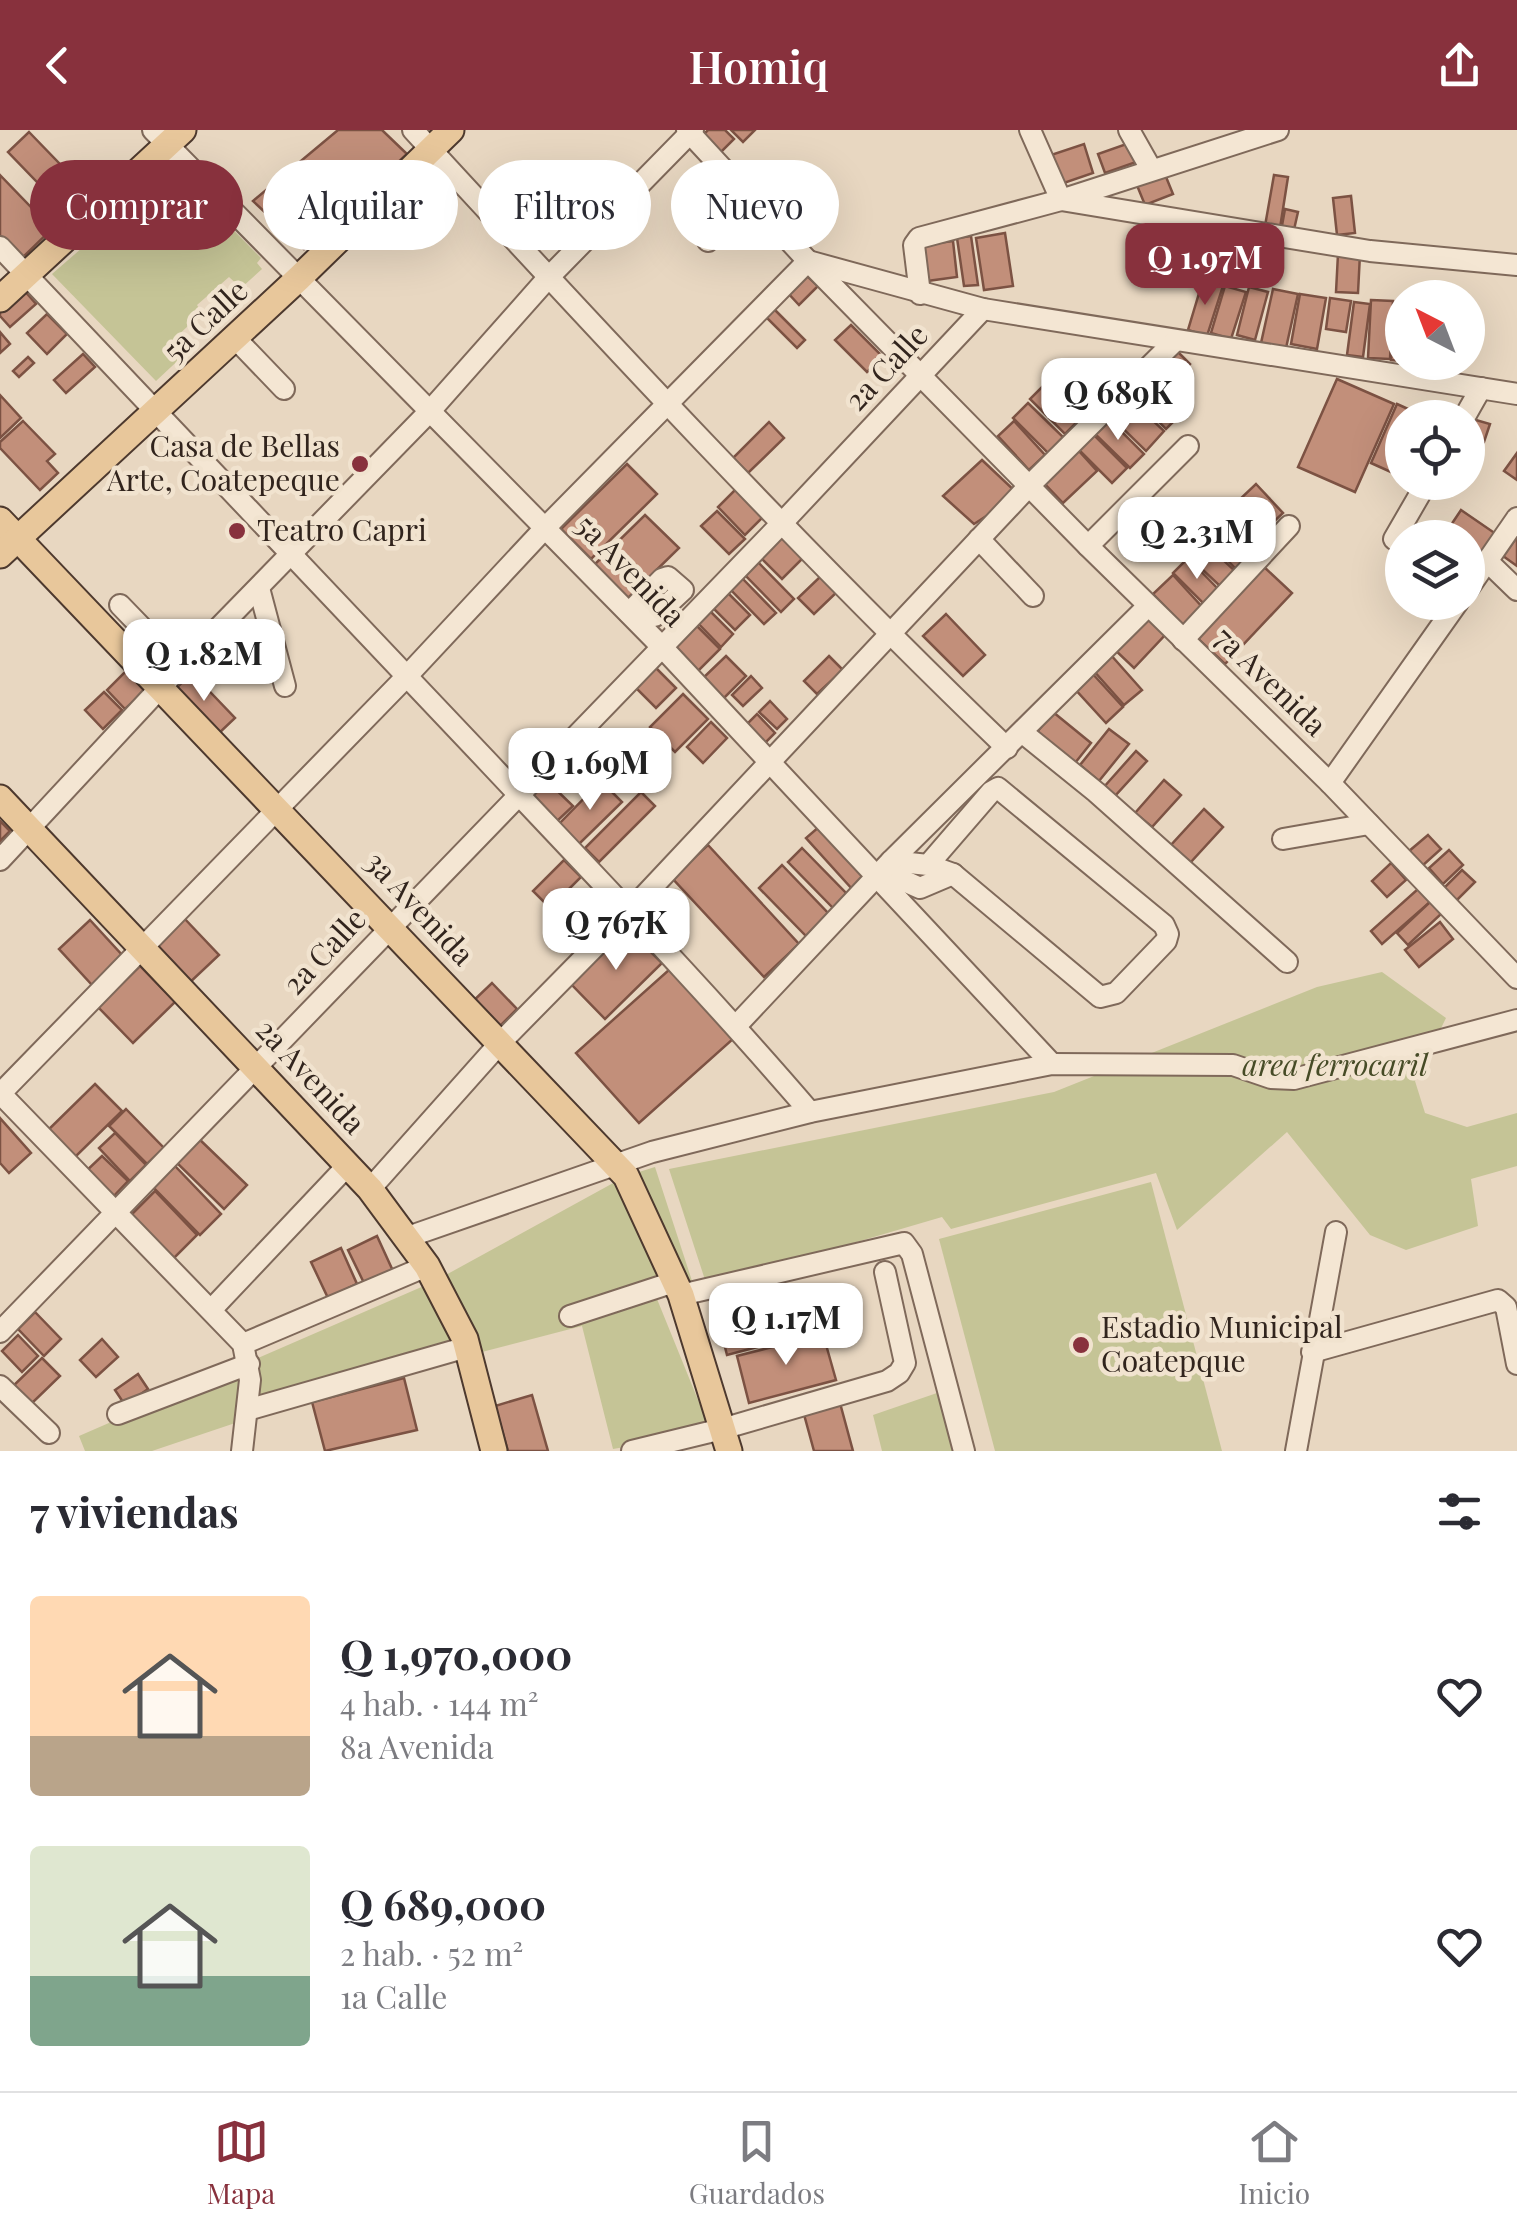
<!DOCTYPE html>
<html lang="es">
<head>
<meta charset="utf-8">
<style>
  :root { --surface:#fff; --page:#f7f7f7; --text:#2b2b33; --muted:#7c7c81; --line:#e1e1e2; --accent:#88313d }
  body { margin:0; font-family:"Playfair Display",serif; background:var(--page); color:var(--text); height:100vh; display:flex; flex-direction:column; font-size:38px; white-space:nowrap }
  * { box-sizing:border-box; margin:0 }
  p { font-size:32px; color:var(--muted) }
  .icon { flex:none; width:55px; height:55px; fill:none; stroke:currentColor; stroke-width:2; stroke-linecap:round; stroke-linejoin:round }
  .map { position:relative; height:1321px; overflow:hidden }
  .drawer { display:flex; flex-direction:column; background:var(--surface); flex:1 }
  .drawer>* { flex:none }
  .top-card { position:absolute; left:30px; top:30px; width:1000px; height:90px; display:flex; gap:20px }
  .needle { width:65px; rotate:318deg }
  .buttons { position:absolute; left:1385px; top:150px; display:grid; gap:20px }
  .buttons a { display:grid; place-items:center; width:100px; height:100px; border-radius:50%; background:var(--surface); box-shadow:0 10px 40px #0002; font-size:50px }
  .price { position:absolute; translate:-50% -85px; padding:0 22px; border-radius:20px; background:#fff; color:#222; font-size:32px; line-height:65px; filter:drop-shadow(0 2px 5px #0008) }
  .price::after { content:''; position:absolute; left:50%; top:60px; width:30px; height:22px; margin-left:-15px; background:inherit; clip-path:polygon(0 0,100% 0,50% 100%) }
  .price.current { background:var(--accent); color:#fff }
  ul { padding:0; list-style:none }
  li { display:flex; align-items:center; gap:30px; height:250px; padding:0 30px }
  li span { display:grid; place-items:center; flex:none; width:280px; height:200px; border-radius:10px; color:#555 }
  li>.icon { margin-inline-start:auto }
  span .icon { width:120px; height:120px; fill:#fffc; stroke-width:1 }
  li b { font-size:42px }
  h2 { display:flex; justify-content:space-between; align-items:center; height:120px; padding:0 30px; font-size:42px }
  .chip { padding:0 35px; border-radius:45px; background:var(--surface); box-shadow:0 10px 40px #0002; font-size:35px; line-height:90px }
  .chip.current { background:var(--accent); color:#fff }
  header { display:flex; justify-content:space-between; align-items:center; height:130px; padding:0 30px; background:var(--accent); color:#fff; font-size:45px; font-weight:600 }
  .tab-bar { display:flex; justify-content:space-around; align-items:center; height:140px; border-top:2px solid var(--line); background:var(--surface); font-size:28px; color:var(--muted) }
  .tab-bar a { display:grid; justify-items:center; gap:5px }
  .tab-bar .current { color:var(--accent) }
  .map>svg:first-child { display:block }
  .green { fill:#c5c496 }
  .building { fill:#c28f7a; stroke:#7c5243; stroke-width:2.5 }
  .lines { fill:none; stroke-linecap:round; stroke-linejoin:round }
  .minor-casing { stroke:#7f695a; stroke-width:24 }
  .major-casing { stroke:#4d392e; stroke-width:29 }
  .minor { stroke:#f4e6d3; stroke-width:20 }
  .major { stroke:#e8c79b; stroke-width:25 }
  .poi-dot { fill:#88313d; stroke:#f1e3cf; stroke-width:4 }
  .labels { text-anchor:middle; stroke-width:9; stroke-linejoin:round; paint-order:stroke }
  .street-label { font-size:30px; fill:#31241d; stroke:#f1e3cf }
  .poi-label { font-size:30px; fill:#31241d; stroke:#f1e3cf; text-anchor:start }
  .park-label { font-size:30px; font-style:italic; fill:#464b26; stroke:#f1e3cf }
</style>
</head>
<body>
<header><svg class="icon" aria-label="back" viewBox="0 0 24 24"><path d="M15 5l-7 7 7 7"/></svg>Homiq<svg class="icon" aria-label="share" viewBox="0 0 24 24"><path d="M12 15V3M7 8l5-5 5 5M5 13v7h14v-7"/></svg></header>
<div class="map">
<svg width="1517" height="1321" viewBox="0 0 1517 1321">
  <rect width="100%" height="100%" fill="#e8d7c1"/>
  <g class="green">
    <polygon points="173,39 261,128 257,133 262,139 241,158 229,147 197,175 202,183 174,209 186,223 156,251 52,144"/>
    <polygon points="1382,842 1446,888 1415,951 1425,983 1467,997 1517,983 1517,1036 1471,1049 1478,1096 1406,1120 1370,1105 1287,1002 1177,1100 1156,1043 951,1099 942,1087 707,1156 669,1039 1054,962 1317,857"/>
    <polygon points="655,1037 693,1154 657,1169 711,1302 613,1319 582,1196 327,1262 152,1321 85,1321 79,1306 433,1152 626,1046"/>
    <polygon points="1151,1052 1222,1321 995,1321 939,1109"/>
    <polygon points="937,1263 953,1321 882,1321 873,1285"/>
  </g>
  <g class="building">
    <polygon points="338,0 382,0 407,24 304,119 253,71"/>
    <polygon points="708,0 725,0 734,9 719,24 702,6"/>
    <polygon points="731,0 755,0 743,12"/>
    <polygon points="29,2 86,61 65,81 8,22"/>
    <polygon points="1132,12 1139,31 1105,43 1098,24"/>
    <polygon points="1084,14 1093,43 1061,54 1051,25"/>
    <polygon points="1164,42 1173,64 1145,75 1136,53"/>
    <polygon points="0,45 52,99 21,129 0,106"/>
    <polygon points="1274,45 1288,47 1280,98 1265,96"/>
    <polygon points="791,57 825,91 806,110 772,76"/>
    <polygon points="726,59 736,70 713,93 702,82"/>
    <polygon points="1351,66 1355,103 1337,105 1333,68"/>
    <polygon points="1285,79 1298,82 1293,104 1281,101"/>
    <polygon points="1005,103 1013,156 984,160 976,108"/>
    <polygon points="971,106 978,155 964,156 957,108"/>
    <polygon points="953,111 957,147 927,151 922,115"/>
    <polygon points="1338,124 1360,124 1358,163 1336,162"/>
    <polygon points="805,144 818,156 799,175 787,162"/>
    <polygon points="1203,150 1223,156 1207,206 1188,200"/>
    <polygon points="1225,156 1246,162 1231,209 1211,203"/>
    <polygon points="1249,157 1268,162 1255,210 1237,205"/>
    <polygon points="23,159 36,174 10,197 0,186 0,179"/>
    <polygon points="1273,159 1298,164 1286,218 1261,213"/>
    <polygon points="1300,164 1326,168 1317,219 1291,214"/>
    <polygon points="1330,168 1351,171 1346,202 1326,199"/>
    <polygon points="1371,170 1393,171 1390,229 1368,228"/>
    <polygon points="1354,172 1370,174 1363,227 1347,225"/>
    <polygon points="1397,176 1402,177 1402,231 1391,230"/>
    <polygon points="773,178 805,210 797,218 765,186"/>
    <polygon points="47,184 67,204 47,224 27,203"/>
    <polygon points="851,195 883,227 867,242 835,210"/>
    <polygon points="0,202 10,214 0,223"/>
    <polygon points="1175,219 1190,234 1166,260 1151,246"/>
    <polygon points="83,224 95,237 66,263 54,250"/>
    <polygon points="28,227 34,233 19,247 13,241"/>
    <polygon points="1070,230 1105,266 1084,286 1049,250"/>
    <polygon points="1147,248 1182,283 1166,299 1131,264"/>
    <polygon points="1337,249 1394,274 1355,362 1298,337"/>
    <polygon points="1046,253 1081,288 1065,304 1030,269"/>
    <polygon points="0,265 21,288 0,308"/>
    <polygon points="1128,267 1164,301 1146,321 1110,286"/>
    <polygon points="1028,273 1063,307 1048,323 1013,288"/>
    <polygon points="1397,274 1428,288 1402,288 1402,347 1371,333"/>
    <polygon points="1107,287 1144,324 1130,338 1093,302"/>
    <polygon points="1469,288 1490,294 1484,312 1468,307"/>
    <polygon points="23,291 55,324 47,331 58,343 40,360 0,318 0,312"/>
    <polygon points="1014,291 1045,325 1029,340 998,306"/>
    <polygon points="769,292 784,308 748,343 733,328"/>
    <polygon points="1093,304 1127,338 1112,353 1078,319"/>
    <polygon points="1078,320 1097,341 1063,373 1044,353"/>
    <polygon points="1517,323 1517,350 1504,341"/>
    <polygon points="982,330 1019,365 974,394 943,366"/>
    <polygon points="627,334 657,364 591,429 561,399"/>
    <polygon points="1256,354 1283,383 1265,400 1238,371"/>
    <polygon points="736,359 764,386 745,405 718,377"/>
    <polygon points="1461,380 1496,404 1482,425 1468,415 1468,408 1457,408 1447,401"/>
    <polygon points="717,381 745,409 729,424 701,396"/>
    <polygon points="645,385 679,418 626,470 592,437"/>
    <polygon points="1222,392 1252,423 1236,439 1206,408"/>
    <polygon points="780,400 805,426 782,449 757,424"/>
    <polygon points="1517,407 1517,436 1503,426"/>
    <polygon points="1203,411 1235,441 1220,456 1188,426"/>
    <polygon points="1188,428 1220,461 1206,476 1173,443"/>
    <polygon points="755,429 794,469 781,482 742,442"/>
    <polygon points="1263,436 1292,463 1225,534 1196,507"/>
    <polygon points="822,445 838,461 814,484 798,468"/>
    <polygon points="1173,445 1204,479 1185,497 1153,464"/>
    <polygon points="741,447 776,483 764,494 729,458"/>
    <polygon points="725,460 750,485 735,500 709,474"/>
    <polygon points="707,478 733,504 721,517 695,490"/>
    <polygon points="946,484 985,525 963,546 923,506"/>
    <polygon points="1146,485 1166,504 1134,538 1114,519"/>
    <polygon points="694,493 720,519 697,542 671,516"/>
    <polygon points="1110,524 1142,560 1124,575 1093,540"/>
    <polygon points="726,526 746,546 723,569 702,549"/>
    <polygon points="829,526 843,540 817,564 804,551"/>
    <polygon points="652,534 676,558 656,578 632,554"/>
    <polygon points="126,541 145,561 125,579 107,560"/>
    <polygon points="1091,542 1123,577 1106,593 1074,558"/>
    <polygon points="192,543 235,588 216,606 173,561"/>
    <polygon points="751,546 762,558 743,576 732,565"/>
    <polygon points="104,562 122,580 103,599 85,580"/>
    <polygon points="683,564 708,589 675,622 650,597"/>
    <polygon points="770,571 787,589 777,599 759,582"/>
    <polygon points="1053,582 1091,613 1075,633 1037,602"/>
    <polygon points="757,584 775,603 764,614 746,595"/>
    <polygon points="711,592 727,608 703,633 687,617"/>
    <polygon points="1109,599 1129,614 1099,651 1080,635"/>
    <polygon points="1136,621 1147,631 1114,667 1103,658"/>
    <polygon points="546,650 573,676 555,693 529,667"/>
    <polygon points="1164,650 1181,665 1152,697 1135,683"/>
    <polygon points="601,651 622,672 578,715 558,695"/>
    <polygon points="641,662 655,676 599,732 585,718"/>
    <polygon points="1204,679 1223,697 1190,733 1171,715"/>
    <polygon points="0,691 10,701 0,711"/>
    <polygon points="820,696 867,747 853,760 806,708"/>
    <polygon points="1428,705 1441,719 1421,737 1408,722"/>
    <polygon points="708,715 799,814 764,847 672,748"/>
    <polygon points="802,718 849,766 835,780 788,732"/>
    <polygon points="1449,720 1463,735 1443,754 1429,738"/>
    <polygon points="564,730 581,747 550,778 533,761"/>
    <polygon points="1391,733 1406,750 1387,767 1372,751"/>
    <polygon points="782,735 829,784 806,806 759,758"/>
    <polygon points="1462,740 1475,752 1456,771 1443,759"/>
    <polygon points="1418,759 1430,772 1382,814 1371,801"/>
    <polygon points="1430,772 1441,784 1408,815 1397,803"/>
    <polygon points="183,787 219,825 185,857 149,820"/>
    <polygon points="90,790 123,826 92,855 59,819"/>
    <polygon points="1440,792 1453,809 1419,837 1405,820"/>
    <polygon points="627,798 662,833 605,889 571,854"/>
    <polygon points="140,836 175,872 133,913 98,877"/>
    <polygon points="670,839 733,909 639,993 576,923"/>
    <polygon points="492,853 517,879 497,899 471,873"/>
    <polygon points="95,954 122,981 71,1031 44,1004"/>
    <polygon points="126,979 164,1018 147,1034 109,996"/>
    <polygon points="0,988 31,1023 9,1043 0,1033"/>
    <polygon points="115,1003 146,1035 130,1051 99,1018"/>
    <polygon points="197,1007 247,1055 224,1079 175,1031"/>
    <polygon points="102,1026 128,1051 110,1070 84,1043"/>
    <polygon points="175,1036 221,1084 200,1105 153,1057"/>
    <polygon points="155,1061 197,1105 173,1129 130,1086"/>
    <polygon points="377,1106 393,1141 365,1155 348,1120"/>
    <polygon points="341,1118 357,1154 328,1168 311,1132"/>
    <polygon points="748,1166 761,1216 727,1225 714,1174"/>
    <polygon points="35,1182 61,1209 44,1226 18,1199"/>
    <polygon points="823,1204 836,1250 749,1273 737,1226"/>
    <polygon points="18,1205 38,1226 22,1242 2,1221"/>
    <polygon points="102,1209 118,1227 96,1247 80,1230"/>
    <polygon points="42,1228 60,1246 29,1276 11,1258"/>
    <polygon points="138,1244 148,1259 125,1275 115,1260"/>
    <polygon points="404,1248 417,1300 325,1321 312,1272"/>
    <polygon points="532,1265 548,1321 508,1321 495,1276"/>
    <polygon points="840,1273 853,1321 814,1321 802,1277"/>
  </g>
  <g class="lines">
    <g class="minor-casing">
      <g id="minor">
        <polyline points="153,0 662,517 1052,934"/>
        <path d="M 413,0 C 606,210 801,420 1007,618"/>
        <polyline points="687,0 808,131 1088,416 1330,653 1517,848"/>
        <polyline points="1030,0 1061,70 1370,121 1517,135"/>
        <polyline points="1129,0 1151,39"/>
        <polyline points="708,111 750,68"/>
        <path d="M 0,117 C 164,288 326,460 488,632 C 597,748 707,862 810,982"/>
        <polyline points="920,164 914,115 919,108 1061,70 1278,0"/>
        <polyline points="235,208 284,259"/>
        <polyline points="1464,288 1481,258"/>
        <polyline points="979,409 1033,466"/>
        <polyline points="1394,409 1427,352"/>
        <polyline points="1088,416 1188,316"/>
        <polyline points="1487,431 1517,460"/>
        <polyline points="259,458 285,556"/>
        <polyline points="1468,459 1517,388"/>
        <polyline points="120,475 180,537"/>
        <polyline points="629,483 662,449 668,447 683,460 655,486 640,472"/>
        <polyline points="1183,510 1289,396"/>
        <polyline points="1023,603 1096,662 1287,832"/>
        <polyline points="1330,653 1458,472"/>
        <polyline points="1283,709 1369,694"/>
        <polyline points="0,730 159,559 430,281 547,149 693,0"/>
        <polyline points="891,731 928,735 953,744 1100,867 1116,863 1166,811 1168,804 1164,795 998,658 991,662 928,735"/>
        <polyline points="882,741 920,758 953,744"/>
        <polyline points="736,896 891,731 1148,476"/>
        <polyline points="0,963 243,1214 250,1250 242,1321"/>
        <polyline points="0,964 407,546 545,398 808,131 983,179 1517,264"/>
        <polyline points="370,1059 500,913 629,782 1029,356 1175,211"/>
        <polyline points="405,1108 652,1022 810,982 1052,934 1233,935 1271,948 1294,949 1517,890"/>
        <polyline points="681,1165 904,1113 912,1124 964,1321"/>
        <polyline points="211,1180 348,1035"/>
        <polyline points="570,1186 674,1152"/>
        <polyline points="0,1202 783,392 983,179"/>
        <polyline points="243,1214 427,1136"/>
        <polyline points="1312,1222 1498,1170 1506,1177 1517,1234"/>
        <polyline points="0,1256 49,1303"/>
        <polyline points="247,1280 467,1217"/>
        <polyline points="118,1284 249,1234"/>
        <polyline points="632,1321 722,1299 887,1251 899,1243 905,1233 885,1142"/>
        <polyline points="1296,1321 1336,1102"/>
      </g>
    </g>
    <g class="major-casing">
      <g id="major">
        <polyline points="0,169 183,0"/>
        <polyline points="0,390 626,1046 681,1165 729,1321"/>
        <polyline points="0,425 299,148 451,0"/>
        <polyline points="0,668 370,1059 427,1136 465,1209 494,1321"/>
      </g>
    </g>
    <use href="#minor" class="minor"/>
    <use href="#major" class="major"/>
  </g>
  <g class="poi-dot">
    <circle cx="360" cy="334" r="10"/>
    <circle cx="237" cy="401" r="10"/>
    <circle cx="1081" cy="1215" r="10"/>
  </g>
  <g class="labels">
    <g class="street-label">
      <text transform="translate(206 191) rotate(-43)" y="10">5a Calle</text>
      <text transform="translate(887 238) rotate(-47)" y="10">2a Calle</text>
      <text transform="translate(630 441) rotate(46)" y="10">5a Avenida</text>
      <text transform="translate(1270 552) rotate(44)" y="10">7a Avenida</text>
      <text transform="translate(419 779) rotate(47)" y="10">3a Avenida</text>
      <text transform="translate(325 822) rotate(-47)" y="10">2a Calle</text>
      <text transform="translate(310 947) rotate(47)" y="10">2a Avenida</text>
    </g>
    <g class="poi-label">
      <text x="340" y="327" text-anchor="end">Casa de Bellas<tspan x="340" dy="34">Arte, Coatepeque</tspan></text>
      <text x="257" y="411">Teatro Capri</text>
      <text x="1101" y="1208">Estadio Municipal<tspan x="1101" dy="34">Coatepque</tspan></text>
    </g>
    <g class="park-label">
      <text x="1335" y="946">area ferrocaril</text>
    </g>
  </g>
</svg>
<div class="buttons">
<a><svg class="needle" viewBox="-14 -14 28 28"><path d="M0-13l5 13h-10z" fill="#e53935"/><path d="M0 13l5-13h-10z" fill="#7c7c81"/></svg></a>
<a><svg class="icon" aria-label="locate" viewBox="0 0 24 24"><circle cx="12" cy="12" r="6"/><path d="M12 2v4M12 18v4M2 12h4M18 12h4"/></svg></a>
<a><svg class="icon" aria-label="layers" viewBox="0 0 24 24"><path d="M12 4l9 5-9 5-9-5zM3 14l9 5 9-5"/></svg></a>
</div>
<b class="price current" style="left:1205px;top:178px">Q 1.97M</b>
<b class="price" style="left:1118px;top:313px">Q 689K</b>
<b class="price" style="left:1197px;top:452px">Q 2.31M</b>
<b class="price" style="left:204px;top:574px">Q 1.82M</b>
<b class="price" style="left:590px;top:683px">Q 1.69M</b>
<b class="price" style="left:616px;top:843px">Q 767K</b>
<b class="price" style="left:786px;top:1238px">Q 1.17M</b>
<div class="top-card">
<a class="chip current">Comprar</a>
<a class="chip">Alquilar</a>
<a class="chip">Filtros</a>
<a class="chip">Nuevo</a>
</div>
</div>
<section class="drawer">
<h2>7 viviendas<svg class="icon" aria-label="filters" viewBox="0 0 24 24"><path d="M4 7h16M4 17h16"/><circle cx="9" cy="7" r="2"/><circle cx="15" cy="17" r="2"/></svg></h2>
<ul>
<li><span style="background:linear-gradient(#ffd9b3 70%,#b9a48a 0)"><svg class="icon" aria-label="home" viewBox="0 0 24 24"><path d="M3 11l9-7 9 7M6 9v11h12V9"/></svg></span><div><b>Q 1,970,000</b><p>4 hab. · 144 m²</p><p>8a Avenida</p></div><svg class="icon" aria-label="heart" viewBox="0 0 24 24"><path d="M12 20l-8-8c-3-5 5-10 8-4 3-6 11-1 8 4z"/></svg></li>
<li><span style="background:linear-gradient(#dfe7d0 65%,#7fa58c 0)"><svg class="icon" aria-label="home" viewBox="0 0 24 24"><path d="M3 11l9-7 9 7M6 9v11h12V9"/></svg></span><div><b>Q 689,000</b><p>2 hab. · 52 m²</p><p>1a Calle</p></div><svg class="icon" aria-label="heart" viewBox="0 0 24 24"><path d="M12 20l-8-8c-3-5 5-10 8-4 3-6 11-1 8 4z"/></svg></li>
</ul>
</section>
<nav class="tab-bar">
<a class="current"><svg class="icon" aria-label="map" viewBox="0 0 24 24"><path d="M3 6l6-2 6 2 6-2v14l-6 2-6-2-6 2zM9 4v14M15 6v14"/></svg>Mapa</a>
<a><svg class="icon" aria-label="saved" viewBox="0 0 24 24"><path d="M7 4h10v16l-5-4-5 4z"/></svg>Guardados</a>
<a><svg class="icon" aria-label="home" viewBox="0 0 24 24"><path d="M3 11l9-7 9 7M6 9v11h12V9"/></svg>Inicio</a>
</nav>
</body>
</html>
